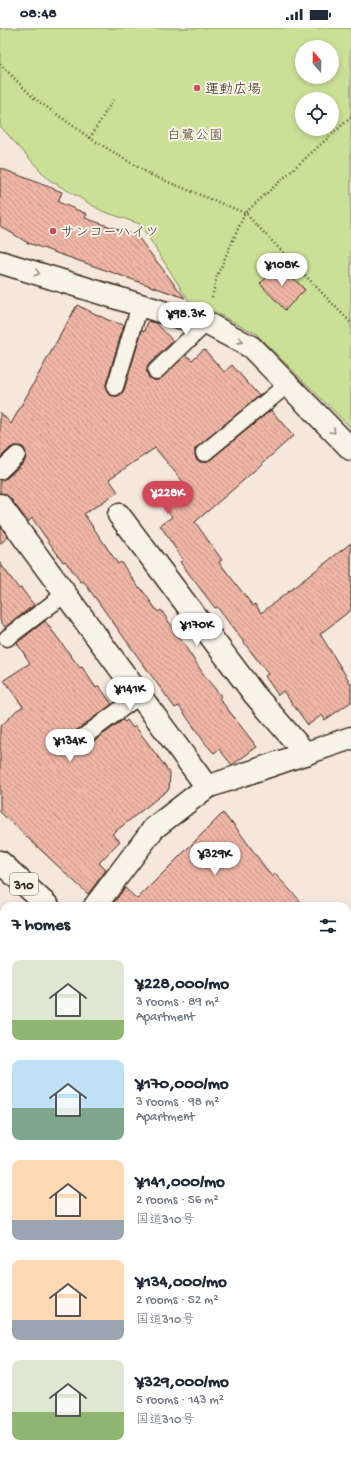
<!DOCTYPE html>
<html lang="en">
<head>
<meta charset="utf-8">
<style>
  :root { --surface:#fff; --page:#f2f2f3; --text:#1f2937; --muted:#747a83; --accent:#d1495b }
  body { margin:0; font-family:"Gochi Hand","Klee One",sans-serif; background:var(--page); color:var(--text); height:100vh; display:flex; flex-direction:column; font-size:15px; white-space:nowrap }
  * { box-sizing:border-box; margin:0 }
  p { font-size:13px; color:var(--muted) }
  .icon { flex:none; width:22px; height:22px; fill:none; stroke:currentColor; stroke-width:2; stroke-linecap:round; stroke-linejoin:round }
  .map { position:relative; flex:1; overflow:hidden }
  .drawer { position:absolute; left:0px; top:874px; width:351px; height:556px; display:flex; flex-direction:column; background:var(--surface); border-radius:12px 12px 0 0; box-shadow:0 2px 6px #0003 }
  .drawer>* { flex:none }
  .needle { width:26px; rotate:340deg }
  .fabs { position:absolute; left:295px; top:12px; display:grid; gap:8px }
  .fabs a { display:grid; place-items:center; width:44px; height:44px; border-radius:50%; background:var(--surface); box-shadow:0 2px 6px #0003; font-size:20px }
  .price { position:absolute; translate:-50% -34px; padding:0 9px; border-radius:14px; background:#fff; color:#222; font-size:13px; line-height:26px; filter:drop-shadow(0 1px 2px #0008) }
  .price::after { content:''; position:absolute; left:50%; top:24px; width:12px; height:9px; margin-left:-6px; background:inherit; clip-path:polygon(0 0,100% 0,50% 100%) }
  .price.selected { background:var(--accent); color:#fff }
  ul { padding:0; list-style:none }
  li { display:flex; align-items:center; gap:12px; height:100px; padding:0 12px }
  li span { display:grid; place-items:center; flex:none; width:112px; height:80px; border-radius:8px; color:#555 }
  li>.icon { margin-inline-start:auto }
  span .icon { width:48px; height:48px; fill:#fffc; stroke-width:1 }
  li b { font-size:17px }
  h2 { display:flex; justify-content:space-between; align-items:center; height:48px; padding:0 12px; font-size:17px }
  .status { display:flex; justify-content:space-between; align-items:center; height:28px; padding:0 20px; background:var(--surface); direction:ltr }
  .status svg { height:11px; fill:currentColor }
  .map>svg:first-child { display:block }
  .built { fill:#f3d8cb }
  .green { fill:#c9e096; stroke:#82855a; fill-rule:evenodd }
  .building { fill:url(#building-back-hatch); stroke:#3b2a1e }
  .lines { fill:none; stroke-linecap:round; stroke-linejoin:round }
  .service-casing { stroke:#3b2a1e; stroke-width:19 }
  .minor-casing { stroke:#3b2a1e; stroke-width:25 }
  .trunk-casing { stroke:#3b2a1e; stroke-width:25 }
  .path { stroke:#3b2a1e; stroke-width:2.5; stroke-dasharray:1 3; stroke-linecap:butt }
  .service { stroke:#f7f3e8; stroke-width:16 }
  .minor { stroke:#f7f3e8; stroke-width:22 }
  .trunk { stroke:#f7f3e8; stroke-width:22 }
  .oneway { stroke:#998e83 }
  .poi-dot { fill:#d1495b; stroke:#f7f3e8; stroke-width:1.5 }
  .labels { text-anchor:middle; stroke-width:4; stroke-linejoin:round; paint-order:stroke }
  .shield { fill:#f7f3e8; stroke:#73665b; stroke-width:1 }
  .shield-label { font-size:13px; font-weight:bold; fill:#3b2a1e }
  .poi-label { font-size:14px; fill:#3b2a1e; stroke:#f7f3e8; text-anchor:start }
  .park-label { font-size:14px; fill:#574e36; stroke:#f7f3e8 }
</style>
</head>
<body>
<div class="status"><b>08:48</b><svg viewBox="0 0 49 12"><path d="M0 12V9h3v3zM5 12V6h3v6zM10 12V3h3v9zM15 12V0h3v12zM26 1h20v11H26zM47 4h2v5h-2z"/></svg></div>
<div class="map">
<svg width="351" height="1430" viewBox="0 0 351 1430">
  <defs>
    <pattern id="building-back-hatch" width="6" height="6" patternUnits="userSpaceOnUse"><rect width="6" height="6" fill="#efb6a7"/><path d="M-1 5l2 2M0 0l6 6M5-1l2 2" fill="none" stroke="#c39487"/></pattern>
  </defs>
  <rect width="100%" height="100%" fill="#f5e7db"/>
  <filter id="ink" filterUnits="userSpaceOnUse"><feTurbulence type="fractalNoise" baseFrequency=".025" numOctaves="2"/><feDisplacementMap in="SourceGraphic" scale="8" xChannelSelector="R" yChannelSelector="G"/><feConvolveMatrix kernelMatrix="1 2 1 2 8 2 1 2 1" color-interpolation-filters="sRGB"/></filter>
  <g filter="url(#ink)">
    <polygon class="built" points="0,898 4,901 4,1426 347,1426 347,1220 351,1224 351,1430 0,1430"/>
    <g class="green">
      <path d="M 0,0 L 351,0 L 351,400 L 255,305 L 210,282 L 189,273 L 140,196 L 102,183 L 48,151 L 0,98 ZM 302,19 L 332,19 L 332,49 L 302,49 ZM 302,71 L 332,71 L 332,101 L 302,101 Z"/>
      <polygon points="0,940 4,944 4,987 0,990"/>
    </g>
    <g class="building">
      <polygon points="0,140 62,164 58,174 87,186 85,190 137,208 185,270 28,215 0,198"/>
      <polygon points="280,236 305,262 285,282 260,256"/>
      <polygon points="77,277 108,292 124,297 106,356 106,362 108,365 112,368 118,368 121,366 124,362 142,302 145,303 148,293 156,295 173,313 149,336 147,340 147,345 149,350 154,352 159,352 186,327 192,332 204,321 224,344 232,337 259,368 198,418 195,421 195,426 196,431 200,434 205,434 210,432 271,382 293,408 236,459 195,494 222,532 219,534 253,578 255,576 261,585 351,515 351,582 320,606 351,656 351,674 325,692 322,687 308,697 283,663 278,667 265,648 268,646 217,579 215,580 180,534 183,532 160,497 172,489 165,479 190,462 155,420 109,451 118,464 84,486 118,536 121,534 139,560 140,559 158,584 161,582 206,650 221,668 219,670 257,719 232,737 219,721 214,725 205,715 179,678 175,680 83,553 81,554 65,533 63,534 32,490 28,494 10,470 5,466 0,465 0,452 7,450 24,434 26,430 26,425 24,420 20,418 15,418 10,420 0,430 0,384 11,396"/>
      <polygon points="0,498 8,509 0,516"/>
      <polygon points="0,535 19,561 21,560 34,577 5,599 0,592"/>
      <polygon points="45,593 80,640 82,639 96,660 99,658 112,676 76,703 73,706 73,711 75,716 78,719 83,719 87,718 123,692 125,694 127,692 133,700 135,698 170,745 169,761 112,806 120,813 99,835 106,842 88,866 0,784 0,699 17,682 23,679 4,652 30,635 17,615"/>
      <polygon points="223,785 231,795 232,794 272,849 275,846 305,878 111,878 125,860 137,871"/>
    </g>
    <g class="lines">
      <g class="service-casing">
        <g id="service">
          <polyline points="156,343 206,295"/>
          <polyline points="115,359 140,277"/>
          <polyline points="204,425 288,356"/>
          <polyline points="0,443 17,427"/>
          <polyline points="7,610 65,566"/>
          <polyline points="82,710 140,667"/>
          <polyline points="0,1067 4,1064"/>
          <polyline points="0,1168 4,1172"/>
          <polyline points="347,1287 351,1291"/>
          <polyline points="347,1365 351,1361"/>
          <polyline points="283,1430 287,1426"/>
        </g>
      </g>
      <g class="minor-casing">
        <g id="minor">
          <polyline points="0,234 179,289 206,295 251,319 351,421"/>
          <polyline points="0,477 207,759 154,800 95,878"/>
          <polyline points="119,487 254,666 306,726"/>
          <polyline points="207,759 351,710"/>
        </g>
      </g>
      <g class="trunk-casing">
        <g id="trunk">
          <polyline points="0,834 48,878"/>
          <polyline points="347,1157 351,1160"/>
        </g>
      </g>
      <g class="path">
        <polyline points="0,36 34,70 90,110 151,147 245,185 351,295"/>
        <polyline points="90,110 113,72"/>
        <polyline points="212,269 217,248 245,185 351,89"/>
      </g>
      <use href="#service" class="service"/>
      <use href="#minor" class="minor"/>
      <use href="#trunk" class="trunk"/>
    </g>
    <defs><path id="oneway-chevron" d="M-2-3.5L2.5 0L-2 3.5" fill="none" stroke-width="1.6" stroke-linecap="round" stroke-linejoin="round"/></defs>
    <g class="oneway">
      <use href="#oneway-chevron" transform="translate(37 245) rotate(17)"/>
      <use href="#oneway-chevron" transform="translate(240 313) rotate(28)"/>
      <use href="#oneway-chevron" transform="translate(333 403) rotate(45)"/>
    </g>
  </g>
  <g class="poi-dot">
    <circle cx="197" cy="60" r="4"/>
    <circle cx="53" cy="203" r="4"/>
  </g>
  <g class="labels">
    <rect class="shield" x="10" y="845" width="28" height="22" rx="3"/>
    <g class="shield-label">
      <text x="24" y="861">310</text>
    </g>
    <g class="poi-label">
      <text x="205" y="65">運動広場</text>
      <text x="61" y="208">サンコーハイツ</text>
    </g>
    <g class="park-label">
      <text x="195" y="111">白鷺公園</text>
    </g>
  </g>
</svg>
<div class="fabs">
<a><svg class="needle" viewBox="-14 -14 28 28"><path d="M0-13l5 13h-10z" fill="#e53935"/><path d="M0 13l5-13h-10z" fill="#747a83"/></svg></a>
<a><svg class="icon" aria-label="locate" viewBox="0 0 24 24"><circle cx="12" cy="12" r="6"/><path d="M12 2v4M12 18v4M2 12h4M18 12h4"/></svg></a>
</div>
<b class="price" style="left:282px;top:259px">¥108K</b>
<b class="price" style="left:186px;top:308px">¥98.3K</b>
<b class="price selected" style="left:168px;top:487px">¥228K</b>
<b class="price" style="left:197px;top:619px">¥170K</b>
<b class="price" style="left:130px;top:683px">¥141K</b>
<b class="price" style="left:70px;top:735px">¥134K</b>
<b class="price" style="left:215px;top:848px">¥329K</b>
<section class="drawer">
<h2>7 homes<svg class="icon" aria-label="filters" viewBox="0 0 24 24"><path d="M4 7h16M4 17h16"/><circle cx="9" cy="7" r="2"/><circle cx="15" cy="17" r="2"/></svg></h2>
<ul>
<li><span style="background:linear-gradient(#dfe7d0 75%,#8fb573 0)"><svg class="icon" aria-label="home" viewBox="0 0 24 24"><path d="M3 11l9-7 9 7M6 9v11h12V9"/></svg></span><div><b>¥228,000/mo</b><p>3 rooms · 89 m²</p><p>Apartment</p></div></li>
<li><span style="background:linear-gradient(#bfe0f5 60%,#7fa58c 0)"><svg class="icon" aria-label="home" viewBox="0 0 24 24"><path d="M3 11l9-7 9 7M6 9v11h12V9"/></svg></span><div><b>¥170,000/mo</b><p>3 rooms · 98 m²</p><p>Apartment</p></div></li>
<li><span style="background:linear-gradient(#ffd9b3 75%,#9aa5b1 0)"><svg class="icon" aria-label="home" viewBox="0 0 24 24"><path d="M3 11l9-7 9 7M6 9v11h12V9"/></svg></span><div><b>¥141,000/mo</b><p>2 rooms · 56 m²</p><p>国道310号</p></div></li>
<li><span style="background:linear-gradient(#ffd9b3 75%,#9aa5b1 0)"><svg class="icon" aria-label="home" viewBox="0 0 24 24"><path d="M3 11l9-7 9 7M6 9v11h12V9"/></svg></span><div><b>¥134,000/mo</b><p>2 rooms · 52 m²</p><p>国道310号</p></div></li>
<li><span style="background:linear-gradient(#dfe7d0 65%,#8fb573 0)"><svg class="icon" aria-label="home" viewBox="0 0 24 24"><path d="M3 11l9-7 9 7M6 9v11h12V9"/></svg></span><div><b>¥329,000/mo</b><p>5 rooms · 143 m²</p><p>国道310号</p></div></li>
</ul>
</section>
</div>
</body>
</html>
